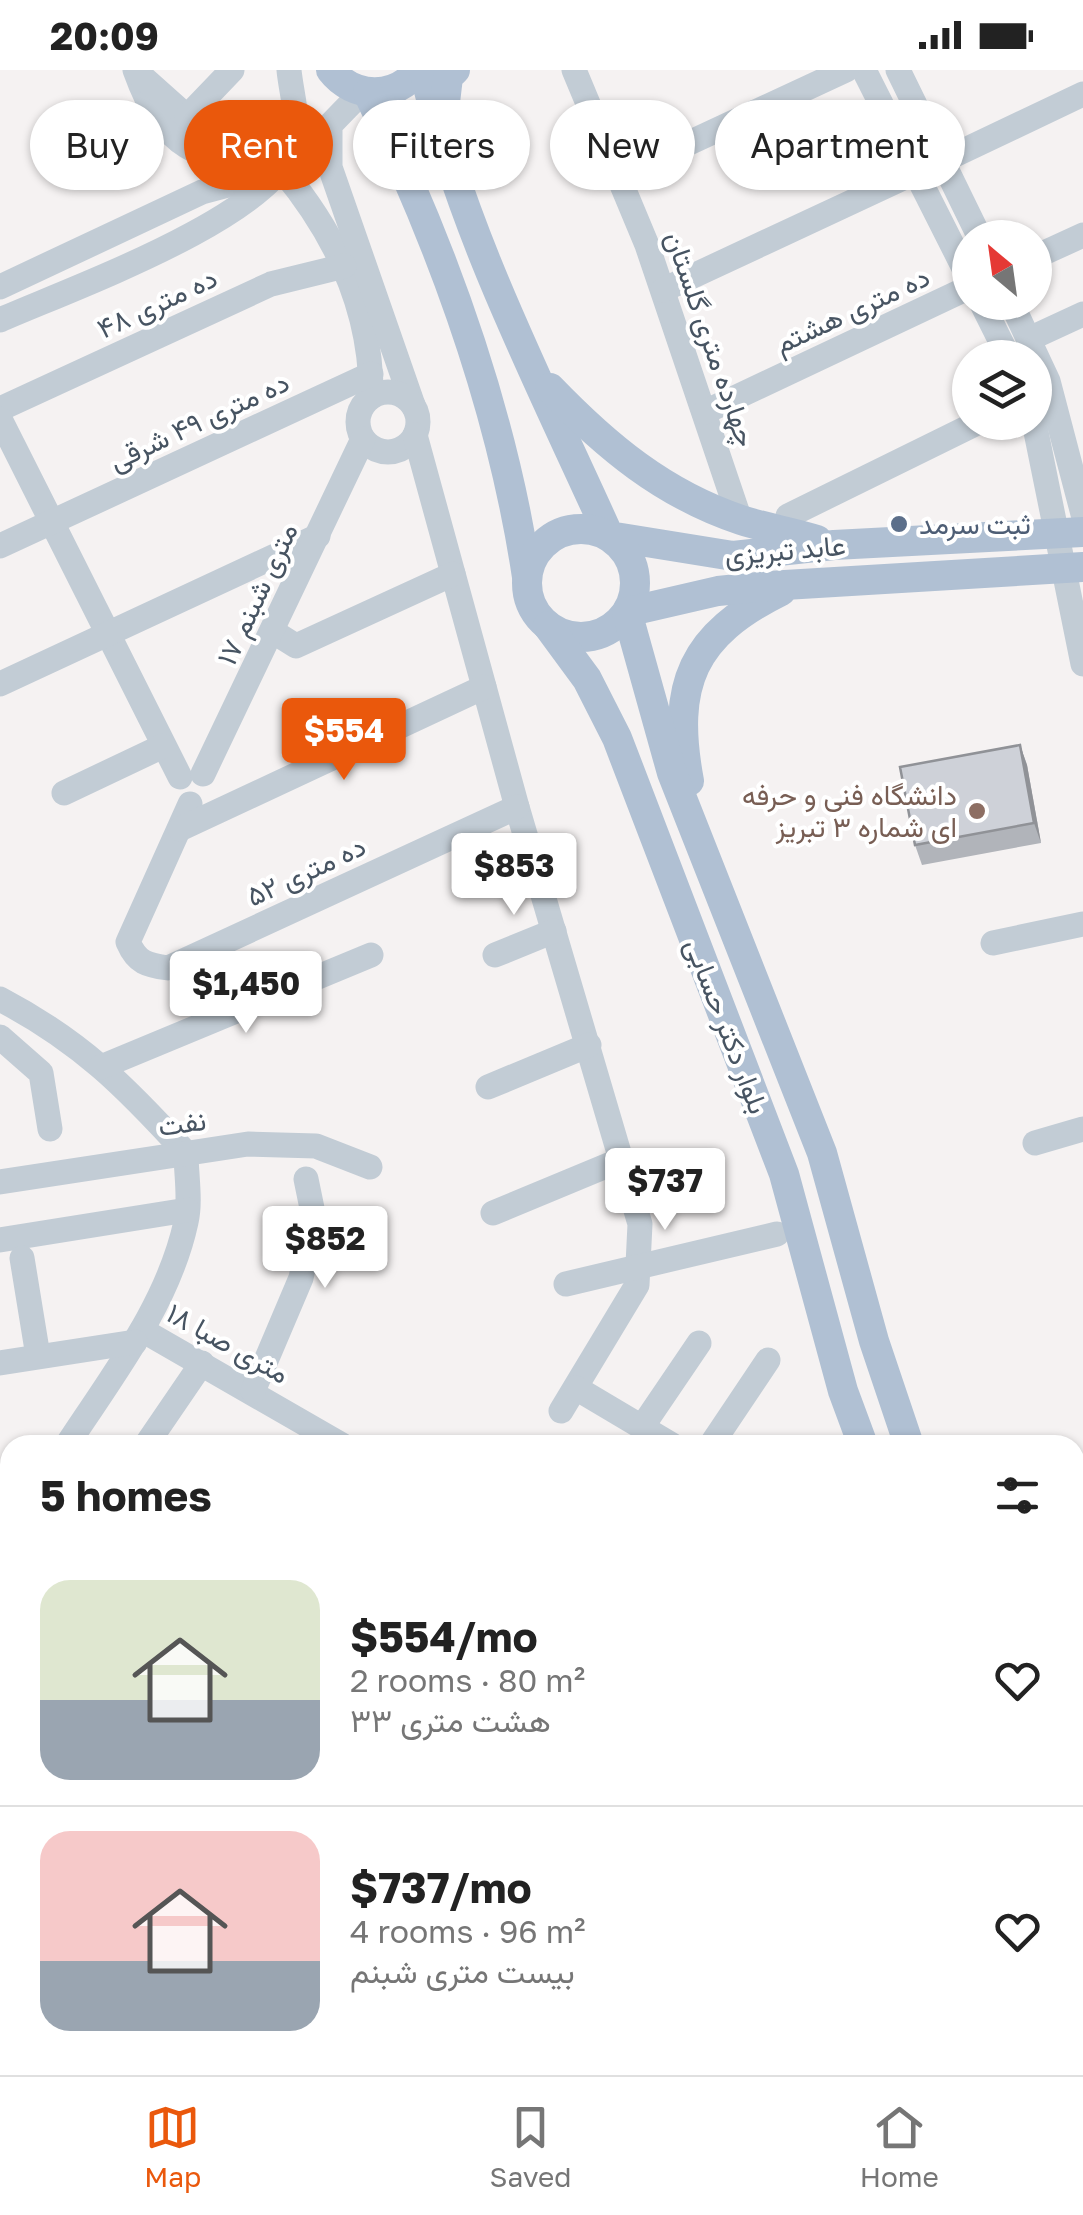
<!DOCTYPE html>
<html lang="en">
<head>
<meta charset="utf-8">
<style>
  :root { --surface:#fff; --page:#f6f6f6; --text:#222; --muted:#767676; --line:#e0e0e0; --accent:#ea580c }
  body { margin:0; font-family:"Golos Text",Vazirmatn,sans-serif; background:var(--page); color:var(--text); height:100vh; display:flex; flex-direction:column; font-size:38px; white-space:nowrap }
  * { box-sizing:border-box; margin:0 }
  p { font-size:32px; color:var(--muted) }
  .icon { flex:none; width:55px; height:55px; fill:none; stroke:currentColor; stroke-width:2; stroke-linecap:round; stroke-linejoin:round }
  .map { position:relative; flex:1; overflow:hidden }
  .details { position:absolute; left:0px; top:1365px; width:1085px; height:640px; display:flex; flex-direction:column; background:var(--surface); border-radius:30px 30px 0 0; box-shadow:0 2px 8px #0004 }
  .details>* { flex:none }
  .guide { position:absolute; left:30px; top:30px; width:1025px; height:90px; display:flex; gap:20px }
  .needle { width:65px; rotate:331deg }
  .buttons { position:absolute; left:952px; top:150px; display:grid; gap:20px }
  .buttons a { display:grid; place-items:center; width:100px; height:100px; border-radius:50%; background:var(--surface); box-shadow:0 2px 8px #0004; font-size:50px }
  .price { position:absolute; translate:-50% -85px; padding:0 22px; border-radius:10px; background:#fff; color:#222; font-size:32px; line-height:65px; filter:drop-shadow(0 2px 5px #0008) }
  .price::after { content:''; position:absolute; left:50%; top:60px; width:30px; height:22px; margin-left:-15px; background:inherit; clip-path:polygon(0 0,100% 0,50% 100%) }
  .price.active { background:var(--accent); color:#fff }
  ul { padding:0; list-style:none }
  li { display:flex; align-items:center; gap:30px; height:250px; padding:0 40px }
  li+li { border-top:2px solid var(--line) }
  li span { display:grid; place-items:center; flex:none; width:280px; height:200px; border-radius:30px; color:#555 }
  li>.icon { margin-inline-start:auto }
  span .icon { width:120px; height:120px; fill:#fffc; stroke-width:1 }
  li b { font-size:42px }
  h2 { display:flex; justify-content:space-between; align-items:center; height:120px; padding:0 40px; font-size:42px }
  .tag { padding:0 35px; border-radius:45px; background:var(--surface); box-shadow:0 2px 8px #0004; font-size:35px; line-height:90px }
  .tag.active { background:var(--accent); color:#fff }
  .status { display:flex; justify-content:space-between; align-items:center; height:70px; padding:0 50px; background:var(--surface); direction:ltr }
  .status svg { height:28px; fill:currentColor }
  .tabs { display:flex; justify-content:space-around; align-items:center; height:140px; border-top:2px solid var(--line); background:var(--surface); font-size:28px; color:var(--muted) }
  .tabs a { display:grid; justify-items:center; gap:5px }
  .tabs .active { color:var(--accent) }
  .map>svg:first-child { display:block }
  .lines { fill:none; stroke-linecap:round; stroke-linejoin:round }
  .minor { stroke:#c2ccd5; stroke-width:25 }
  .major { stroke:#b0c0d3; stroke-width:30 }
  .wall { fill:#b1b4ba }
  .shaded-wall { fill:#909297 }
  .building { fill:#ced1d8; stroke:#909297; stroke-width:2.5 }
  .service-dot { fill:#5c6f8a; stroke:#fff; stroke-width:4 }
  .education-dot { fill:#8d6e63; stroke:#fff; stroke-width:4 }
  .labels { text-anchor:middle; stroke-width:8; stroke-linejoin:round; paint-order:stroke }
  .street-label { font-size:28px; fill:#475462; stroke:#fff }
  .service-label { font-size:28px; fill:#4e5e75; stroke:#fff; text-anchor:start }
  .education-label { font-size:28px; fill:#785e54; stroke:#fff; text-anchor:end }
</style>
</head>
<body>
<div class="status"><b>20:09</b><svg viewBox="0 0 49 12"><path d="M0 12V9h3v3zM5 12V6h3v6zM10 12V3h3v9zM15 12V0h3v12zM26 1h20v11H26zM47 4h2v5h-2z"/></svg></div>
<div class="map">
<svg width="1083" height="2005" viewBox="0 0 1083 2005">
  <rect width="100%" height="100%" fill="#f5f2f2"/>
  <g class="lines">
    <g class="minor">
      <path d="M 135,0 C 166,86 200,88 283,101 C 337,166 372,241 371,327"/>
      <polyline points="574,0 647,175 740,450"/>
      <polyline points="864,0 970,210"/>
      <polyline points="898,0 980,168"/>
      <polyline points="139,4 240,94"/>
      <polyline points="362,22 330,55 330,97 413,335"/>
      <polyline points="187,47 232,0"/>
      <polyline points="942,91 1083,24"/>
      <polyline points="620,105 846,0"/>
      <polyline points="1035,187 1083,165"/>
      <polyline points="0,217 202,122 273,103"/>
      <polyline points="663,220 916,102"/>
      <polyline points="981,232 1009,288"/>
      <polyline points="1011,232 1048,311 1083,444"/>
      <path d="M 0,250 C 70,219 270,148 294,77 C 301,56 291,22 289,0"/>
      <polyline points="1029,269 1083,244"/>
      <circle cx="388" cy="352" r="30"/>
      <polyline points="0,339 271,214 344,196"/>
      <polyline points="705,342 970,217"/>
      <polyline points="0,349 180,707"/>
      <polyline points="1034,352 1083,594"/>
      <polyline points="415,365 517,737 640,1154 637,1215 561,1341"/>
      <polyline points="788,446 979,352"/>
      <polyline points="0,476 371,304"/>
      <polyline points="272,561 296,576 453,504"/>
      <polyline points="0,614 318,466"/>
      <polyline points="203,704 363,369"/>
      <polyline points="64,723 163,676"/>
      <path d="M 190,734 L 128,872 C 137,893 147,895 168,898 L 517,737"/>
      <polyline points="180,759 484,617"/>
      <polyline points="993,873 1083,854"/>
      <polyline points="495,885 554,861"/>
      <path d="M 0,929 C 80,971 125,1016 186,1083 C 186,1104 191,1131 186,1152 C 168,1235 112,1306 67,1375"/>
      <polyline points="0,967 41,1003 50,1059"/>
      <polyline points="101,997 371,885"/>
      <polyline points="488,1017 589,975"/>
      <polyline points="1035,1073 1083,1059"/>
      <polyline points="0,1112 248,1074 316,1076 370,1097"/>
      <polyline points="493,1143 623,1089"/>
      <polyline points="0,1170 187,1140"/>
      <polyline points="22,1188 38,1286"/>
      <polyline points="566,1214 777,1164"/>
      <polyline points="142,1260 342,1375"/>
      <polyline points="0,1293 135,1272"/>
      <polyline points="576,1318 672,1375"/>
      <polyline points="253,1321 301,1208 314,1148 306,1109"/>
      <polyline points="642,1357 699,1273"/>
      <polyline points="146,1375 202,1293"/>
      <polyline points="711,1375 768,1290"/>
      <polyline points="0,1476 10,1461"/>
      <polyline points="0,1552 10,1600"/>
      <polyline points="0,1651 10,1648"/>
      <polyline points="0,1921 10,1928"/>
      <polyline points="481,1995 483,2005"/>
      <polyline points="583,1995 585,2005"/>
      <polyline points="643,1995 645,2005"/>
      <polyline points="736,1995 739,2005"/>
      <polyline points="64,2005 71,1995"/>
      <polyline points="145,2005 151,1995"/>
      <polyline points="269,2005 273,1995"/>
      <polyline points="360,2005 363,1995"/>
      <polyline points="931,2005 937,1995"/>
    </g>
    <g class="major">
      <path d="M 331,0 C 353,29 396,30 418,0"/>
      <path d="M 424,0 C 460,159 542,317 609,466 L 733,486 L 834,475 L 1083,462"/>
      <path d="M 368,23 C 442,175 502,340 527,507"/>
      <polyline points="443,49 448,7 455,0"/>
      <path d="M 550,318 C 606,376 663,424 741,450 C 766,458 792,462 817,470"/>
      <circle cx="581" cy="513" r="54"/>
      <polyline points="548,556 587,609 617,668 784,1104 843,1321 863,1375"/>
      <path d="M 689,711 C 671,614 692,565 781,521"/>
      <polyline points="909,1375 874,1271 822,1083 672,703 627,542 718,521 768,516 1083,497"/>
      <polyline points="1075,1795 1083,1817"/>
      <polyline points="1075,1905 1083,1927"/>
      <polyline points="772,2005 778,1995"/>
    </g>
  </g>
  <polygon class="wall" points="1020,675 1027,695 1041,773 922,795 915,775"/>
  <polygon class="shaded-wall" points="1020,675 1027,695 1041,773 1034,753"/>
  <polygon class="building" points="1020,675 1034,753 915,775 900,697"/>
  <circle class="service-dot" cx="899" cy="454" r="10"/>
  <circle class="education-dot" cx="977" cy="741" r="10"/>
  <g class="labels">
    <g class="street-label">
      <text transform="translate(157 233) rotate(-25)" y="10">ده متری ۴۸</text>
      <text transform="translate(852 240) rotate(-25)" y="10">ده متری هشتم</text>
      <text transform="translate(711 269) rotate(71)" y="10">چهارده متری گلستان</text>
      <text transform="translate(199 351) rotate(-25)" y="10">ده متری ۴۹ شرقی</text>
      <text transform="translate(785 480) rotate(-5)" y="10">عابد تبریزی</text>
      <text transform="translate(257 524) rotate(-65)" y="10">۱۷ متری شبنم</text>
      <text transform="translate(306 801) rotate(-25)" y="10">ده متری ۵۲</text>
      <text transform="translate(727 956) rotate(69)" y="10">بلوار دکتر حسابی</text>
      <text transform="translate(182 1053) rotate(-8)" y="10">نفت</text>
      <text transform="translate(228 1273) rotate(29)" y="10">متری صبا ۱۸</text>
    </g>
    <g class="service-label">
      <text x="919" y="464">ثبت سرمد</text>
    </g>
    <g class="education-label">
      <text x="957" y="735">دانشگاه فنی و حرفه<tspan x="957" dy="32">ای شماره ۳ تبریز</tspan></text>
    </g>
  </g>
</svg>
<div class="buttons">
<a><svg class="needle" viewBox="-14 -14 28 28"><path d="M0-13l5 13h-10z" fill="#e53935"/><path d="M0 13l5-13h-10z" fill="#767676"/></svg></a>
<a><svg class="icon" aria-label="layers" viewBox="0 0 24 24"><path d="M12 4l9 5-9 5-9-5zM3 14l9 5 9-5"/></svg></a>
</div>
<b class="price active" style="left:344px;top:713px">$554</b>
<b class="price" style="left:514px;top:848px">$853</b>
<b class="price" style="left:246px;top:966px">$1,450</b>
<b class="price" style="left:665px;top:1163px">$737</b>
<b class="price" style="left:325px;top:1221px">$852</b>
<div class="guide">
<a class="tag">Buy</a>
<a class="tag active">Rent</a>
<a class="tag">Filters</a>
<a class="tag">New</a>
<a class="tag">Apartment</a>
</div>
<section class="details">
<h2>5 homes<svg class="icon" aria-label="filters" viewBox="0 0 24 24"><path d="M4 7h16M4 17h16"/><circle cx="9" cy="7" r="2"/><circle cx="15" cy="17" r="2"/></svg></h2>
<ul>
<li><span style="background:linear-gradient(#dfe7d0 60%,#9aa5b1 0)"><svg class="icon" aria-label="home" viewBox="0 0 24 24"><path d="M3 11l9-7 9 7M6 9v11h12V9"/></svg></span><div><b>$554/mo</b><p>2 rooms · 80 m²</p><p>هشت متری ۳۳</p></div><svg class="icon" aria-label="heart" viewBox="0 0 24 24"><path d="M12 20l-8-8c-3-5 5-10 8-4 3-6 11-1 8 4z"/></svg></li>
<li><span style="background:linear-gradient(#f6c9c9 65%,#9aa5b1 0)"><svg class="icon" aria-label="home" viewBox="0 0 24 24"><path d="M3 11l9-7 9 7M6 9v11h12V9"/></svg></span><div><b>$737/mo</b><p>4 rooms · 96 m²</p><p>بیست متری شبنم</p></div><svg class="icon" aria-label="heart" viewBox="0 0 24 24"><path d="M12 20l-8-8c-3-5 5-10 8-4 3-6 11-1 8 4z"/></svg></li>
</ul>
</section>
</div>
<nav class="tabs">
<a class="active"><svg class="icon" aria-label="map" viewBox="0 0 24 24"><path d="M3 6l6-2 6 2 6-2v14l-6 2-6-2-6 2zM9 4v14M15 6v14"/></svg>Map</a>
<a><svg class="icon" aria-label="saved" viewBox="0 0 24 24"><path d="M7 4h10v16l-5-4-5 4z"/></svg>Saved</a>
<a><svg class="icon" aria-label="home" viewBox="0 0 24 24"><path d="M3 11l9-7 9 7M6 9v11h12V9"/></svg>Home</a>
</nav>
</body>
</html>
